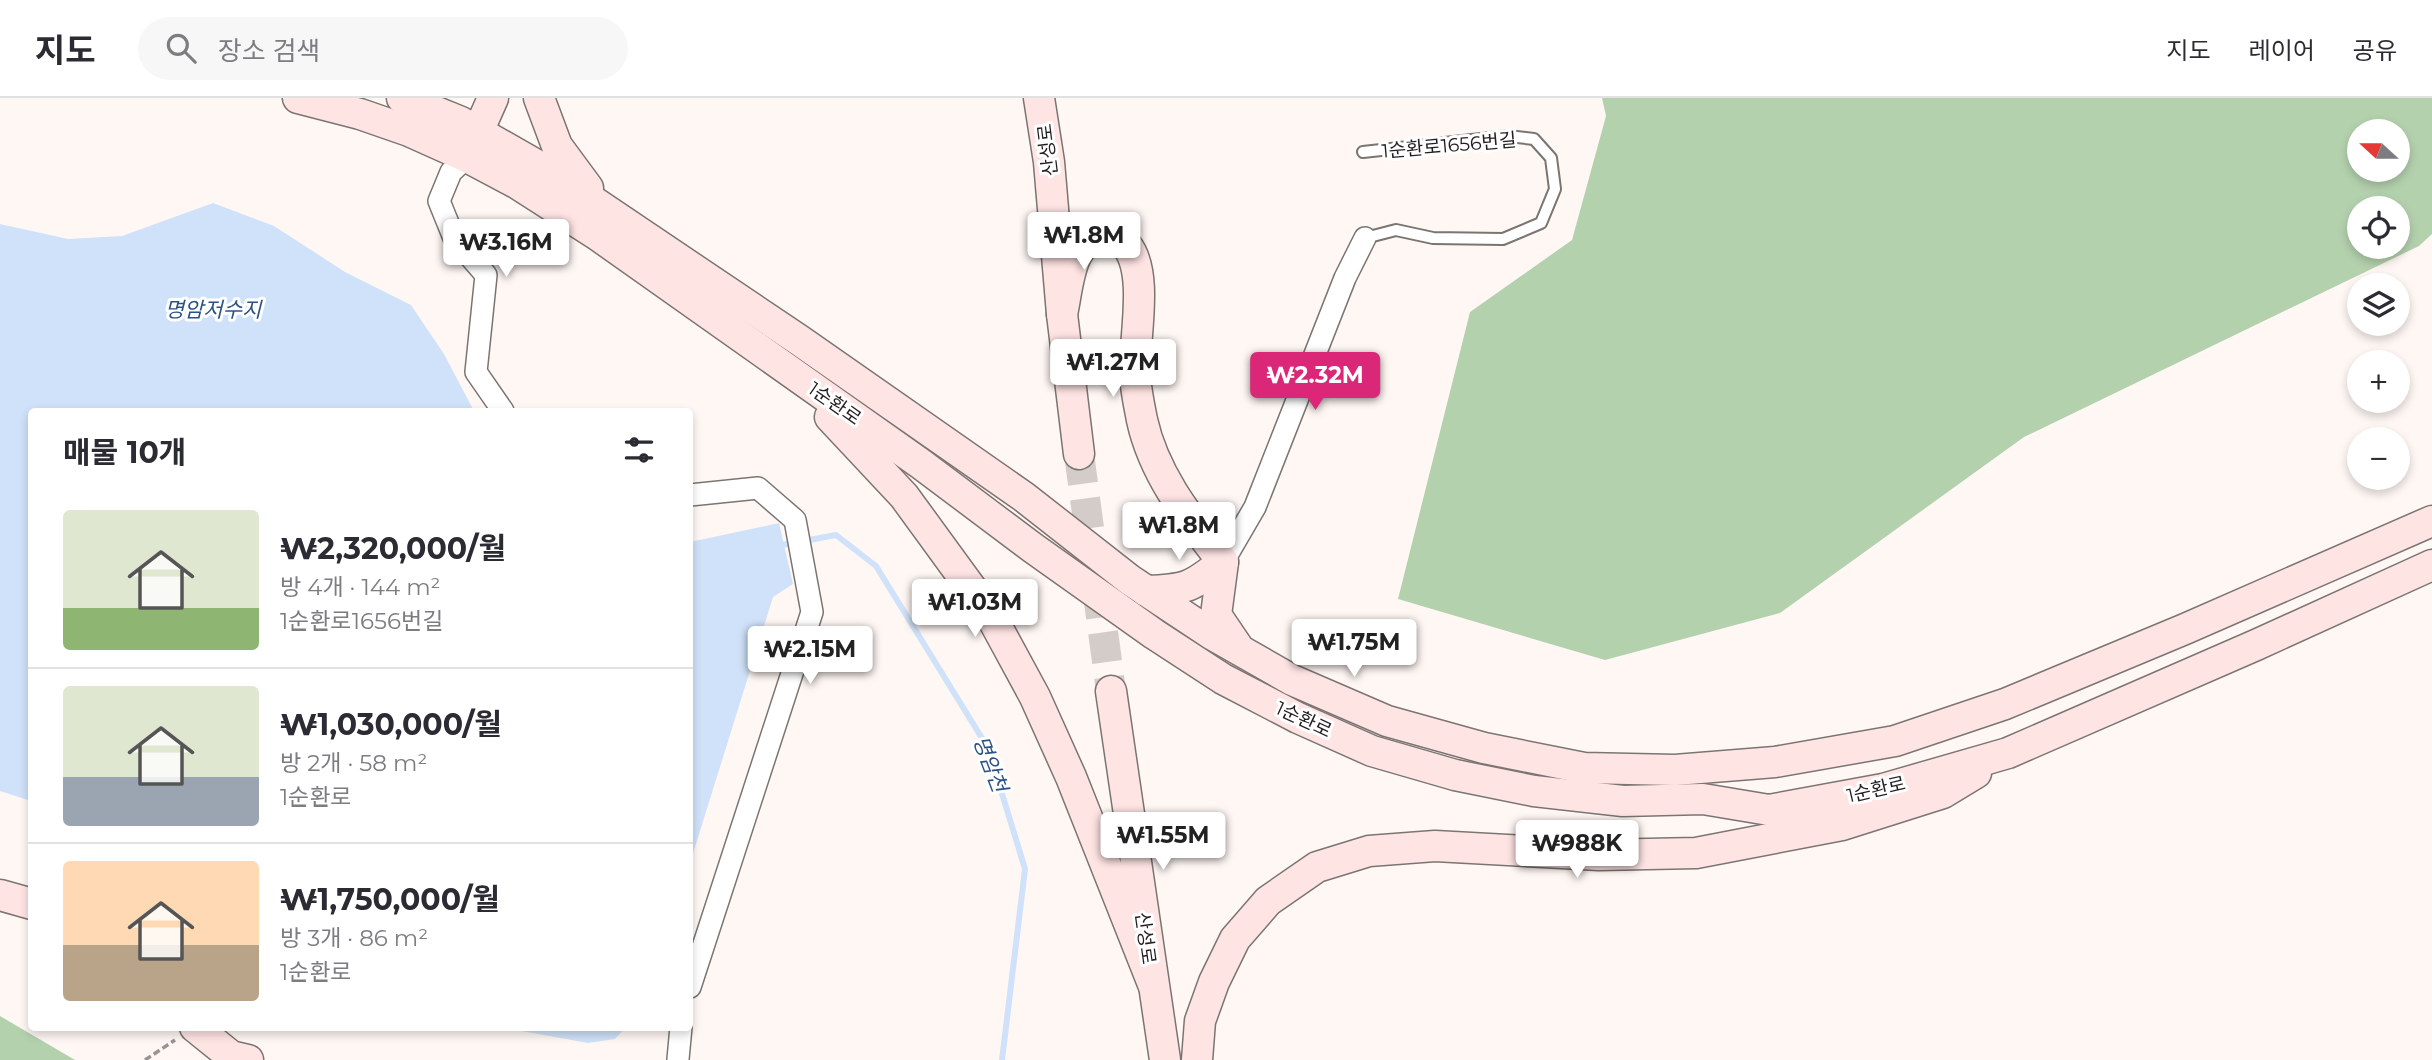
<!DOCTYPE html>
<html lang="ko">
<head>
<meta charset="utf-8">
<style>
  :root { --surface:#fff; --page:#f7f7f7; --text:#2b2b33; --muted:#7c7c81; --line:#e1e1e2; --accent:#db2777 }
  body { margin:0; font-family:Montserrat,"Noto Sans KR",sans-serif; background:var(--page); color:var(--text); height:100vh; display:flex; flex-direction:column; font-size:26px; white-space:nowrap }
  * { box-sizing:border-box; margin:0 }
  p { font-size:23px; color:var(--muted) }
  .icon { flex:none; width:38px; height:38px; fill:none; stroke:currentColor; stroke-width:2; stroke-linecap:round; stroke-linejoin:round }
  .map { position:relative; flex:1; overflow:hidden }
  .side { position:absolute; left:28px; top:310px; width:665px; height:623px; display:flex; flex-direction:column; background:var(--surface); border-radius:7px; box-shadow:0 4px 10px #0003 }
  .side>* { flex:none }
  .needle { width:46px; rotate:291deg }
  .buttons { position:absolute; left:2347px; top:21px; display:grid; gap:14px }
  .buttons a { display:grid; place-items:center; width:63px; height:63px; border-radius:50%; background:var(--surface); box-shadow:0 4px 10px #0003; font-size:35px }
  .price { position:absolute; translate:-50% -60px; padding:0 16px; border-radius:7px; background:#fff; color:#222; font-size:23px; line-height:46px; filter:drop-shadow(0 2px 4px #0008) }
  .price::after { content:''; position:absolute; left:50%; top:42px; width:21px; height:16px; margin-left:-10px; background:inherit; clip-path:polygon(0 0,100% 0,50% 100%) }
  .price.selected { background:var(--accent); color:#fff }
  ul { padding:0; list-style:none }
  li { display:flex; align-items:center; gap:21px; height:175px; padding:0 35px }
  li+li { border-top:2px solid var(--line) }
  li span { display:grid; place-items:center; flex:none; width:196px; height:140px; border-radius:7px; color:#555 }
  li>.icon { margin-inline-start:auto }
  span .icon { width:84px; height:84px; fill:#fffc; stroke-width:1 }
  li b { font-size:30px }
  h2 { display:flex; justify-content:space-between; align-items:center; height:84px; padding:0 35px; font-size:30px }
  header { display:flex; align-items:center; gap:42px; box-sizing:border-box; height:98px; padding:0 35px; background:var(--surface); border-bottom:2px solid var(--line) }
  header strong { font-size:33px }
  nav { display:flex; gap:38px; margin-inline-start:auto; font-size:24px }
  .search { width:490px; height:63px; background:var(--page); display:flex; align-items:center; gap:18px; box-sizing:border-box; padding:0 24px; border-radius:38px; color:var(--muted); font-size:26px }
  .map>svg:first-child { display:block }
  .green { fill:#b4d1ae; fill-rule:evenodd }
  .water { fill:#d0e2f9 }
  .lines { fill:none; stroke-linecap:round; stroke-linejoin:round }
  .stream { stroke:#d0e2f9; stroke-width:6 }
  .secondary-tunnel { stroke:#d3ccc9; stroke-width:30; stroke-dasharray:30 15; stroke-linecap:butt }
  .lane-casing { stroke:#7b7572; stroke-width:14 }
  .street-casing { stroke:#7b7572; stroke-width:24 }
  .secondary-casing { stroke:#7b7572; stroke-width:33 }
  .path { stroke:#999492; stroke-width:3.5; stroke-dasharray:7 3.5; stroke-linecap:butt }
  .lane { stroke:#fff; stroke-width:10 }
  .street { stroke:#fff; stroke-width:21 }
  .secondary { stroke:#ffe4e4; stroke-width:30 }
  .labels { text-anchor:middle; stroke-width:6; stroke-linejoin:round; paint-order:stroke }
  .street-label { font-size:19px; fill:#221f1e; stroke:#fff }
  .water-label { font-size:21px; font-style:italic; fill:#2c5383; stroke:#fff }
</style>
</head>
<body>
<header>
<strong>지도</strong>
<div class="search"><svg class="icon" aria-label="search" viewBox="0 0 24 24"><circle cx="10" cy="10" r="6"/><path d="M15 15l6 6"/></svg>장소 검색</div>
<nav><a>지도</a><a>레이어</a><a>공유</a></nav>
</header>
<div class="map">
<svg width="2432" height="962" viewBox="0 0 2432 962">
  <rect width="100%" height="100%" fill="#fff7f4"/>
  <g class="green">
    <path d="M 1602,0 L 2432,0 L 2432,136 L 2419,148 L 2024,339 L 1780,515 L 1605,562 L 1398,501 L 1470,214 L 1572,142 L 1606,18 ZM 2359,33 L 2398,33 L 2398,72 L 2359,72 ZM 2359,110 L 2398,110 L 2398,149 L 2359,149 Z"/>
    <polygon points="0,918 75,962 0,962"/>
  </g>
  <g class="water">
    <polygon points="213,105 274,128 345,174 411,207 444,256 474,313 32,313 31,703 0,693 0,126 68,141 122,138"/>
    <polygon points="779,425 793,486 773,499 690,765 690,444"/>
    <polygon points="500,929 626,929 615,941 588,945"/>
  </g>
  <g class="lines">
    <polyline class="stream" points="777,448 836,437 876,468 988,650 1025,771 1002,962"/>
    <polyline class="secondary-tunnel" points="1079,356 1111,593"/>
    <g class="lane-casing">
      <polyline id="lane" points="1363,54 1508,38 1534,41 1551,60 1555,91 1541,125 1503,141 1433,140 1396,132 1365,140"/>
    </g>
    <g class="street-casing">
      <g id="street">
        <polyline points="467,59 451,74 439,103 454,140 486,177 476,274 503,313"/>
        <polyline points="690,397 758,390 795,422 812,514 690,889"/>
        <polyline points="1223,464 1255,409 1345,180 1365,140"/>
        <polyline points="678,961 681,929"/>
      </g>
    </g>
    <g class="secondary-casing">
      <g id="secondary">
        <polyline points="298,0 360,16 409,33 467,59 518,86 596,136 921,366 1033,450 1154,536 1223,581 1298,620 1372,653 1455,677 1534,693 1623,703 1703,701 1769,712 1883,691 2008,655 2256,547 2432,467"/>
        <polyline points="402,0 461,24 554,77 799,242 1024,399 1130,482 1213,537 1292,582 1387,623 1484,650 1584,670 1675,672 1775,664 1895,643 2005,606 2185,531 2432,423"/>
        <polyline points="539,0 557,48 588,90"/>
        <polyline points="1039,0 1049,64 1062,216 1079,356"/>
        <polyline points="470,52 493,0"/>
        <path d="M 1062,216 C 1068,191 1069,139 1103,138 C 1112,138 1122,141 1127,148 C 1149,176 1134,240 1135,274 C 1135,289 1139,306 1142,322 C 1154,377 1189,420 1223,464 L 1216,517 L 1237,548"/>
        <polyline points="830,319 904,398 990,516 1035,599 1071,679 1153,886"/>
        <path d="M 1146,493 C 1186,492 1192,489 1223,464"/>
        <polyline points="1111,593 1165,962"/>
        <polyline points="0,797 32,806"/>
        <polyline points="195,929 231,958 248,962"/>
        <polyline points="1197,962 1200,923 1214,884 1235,841 1268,803 1317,769 1369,753 1435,748 1599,757 1696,755 1842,727 1943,695 1976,675"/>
      </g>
    </g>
    <polyline class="path" points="145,962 175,942"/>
    <use href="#lane" class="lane"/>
    <use href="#street" class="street"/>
    <use href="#secondary" class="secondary"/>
  </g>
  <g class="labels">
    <g class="street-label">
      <text transform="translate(1449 47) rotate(-5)" y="7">1순환로1656번길</text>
      <text transform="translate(1047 52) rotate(-97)" y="7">산성로</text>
      <text transform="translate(835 305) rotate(35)" y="7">1순환로</text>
      <text transform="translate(1304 621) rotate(25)" y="7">1순환로</text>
      <text transform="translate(1876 691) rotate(-13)" y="7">1순환로</text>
      <text transform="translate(1146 840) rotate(82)" y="7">산성로</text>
    </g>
    <g class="water-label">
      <text x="213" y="219">명암저수지</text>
      <text transform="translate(990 666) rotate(69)" y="7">명암천</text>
    </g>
  </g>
</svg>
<div class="buttons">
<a><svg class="needle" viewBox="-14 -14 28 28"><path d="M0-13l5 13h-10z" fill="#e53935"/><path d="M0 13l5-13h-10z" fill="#7c7c81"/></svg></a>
<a><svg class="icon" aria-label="locate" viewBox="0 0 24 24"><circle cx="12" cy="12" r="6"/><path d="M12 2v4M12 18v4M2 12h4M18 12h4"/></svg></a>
<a><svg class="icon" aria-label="layers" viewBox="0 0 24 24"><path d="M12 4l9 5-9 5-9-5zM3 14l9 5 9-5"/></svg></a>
<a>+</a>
<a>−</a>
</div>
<b class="price" style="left:1084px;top:174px">₩1.8M</b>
<b class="price" style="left:506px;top:181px">₩3.16M</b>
<b class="price" style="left:1113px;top:301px">₩1.27M</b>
<b class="price selected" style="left:1315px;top:314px">₩2.32M</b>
<b class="price" style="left:1179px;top:464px">₩1.8M</b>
<b class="price" style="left:975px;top:541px">₩1.03M</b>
<b class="price" style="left:1354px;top:581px">₩1.75M</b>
<b class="price" style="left:810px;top:588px">₩2.15M</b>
<b class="price" style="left:1163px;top:774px">₩1.55M</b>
<b class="price" style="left:1577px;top:782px">₩988K</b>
<section class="side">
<h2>매물 10개<svg class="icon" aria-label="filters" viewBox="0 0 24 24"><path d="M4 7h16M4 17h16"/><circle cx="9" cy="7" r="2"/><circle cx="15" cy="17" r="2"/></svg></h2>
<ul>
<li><span style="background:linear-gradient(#dfe7d0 70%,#8fb573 0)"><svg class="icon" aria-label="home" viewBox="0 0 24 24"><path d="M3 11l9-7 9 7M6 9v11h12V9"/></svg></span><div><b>₩2,320,000/월</b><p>방 4개 · 144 m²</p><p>1순환로1656번길</p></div></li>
<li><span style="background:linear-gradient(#dfe7d0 65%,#9aa5b1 0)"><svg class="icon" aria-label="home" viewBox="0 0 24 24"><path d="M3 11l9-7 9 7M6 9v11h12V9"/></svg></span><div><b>₩1,030,000/월</b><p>방 2개 · 58 m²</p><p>1순환로</p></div></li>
<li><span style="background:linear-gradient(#ffd9b3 60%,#b9a48a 0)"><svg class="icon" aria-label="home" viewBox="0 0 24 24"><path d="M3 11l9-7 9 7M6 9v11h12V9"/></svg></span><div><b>₩1,750,000/월</b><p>방 3개 · 86 m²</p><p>1순환로</p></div></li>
</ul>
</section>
</div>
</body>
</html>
